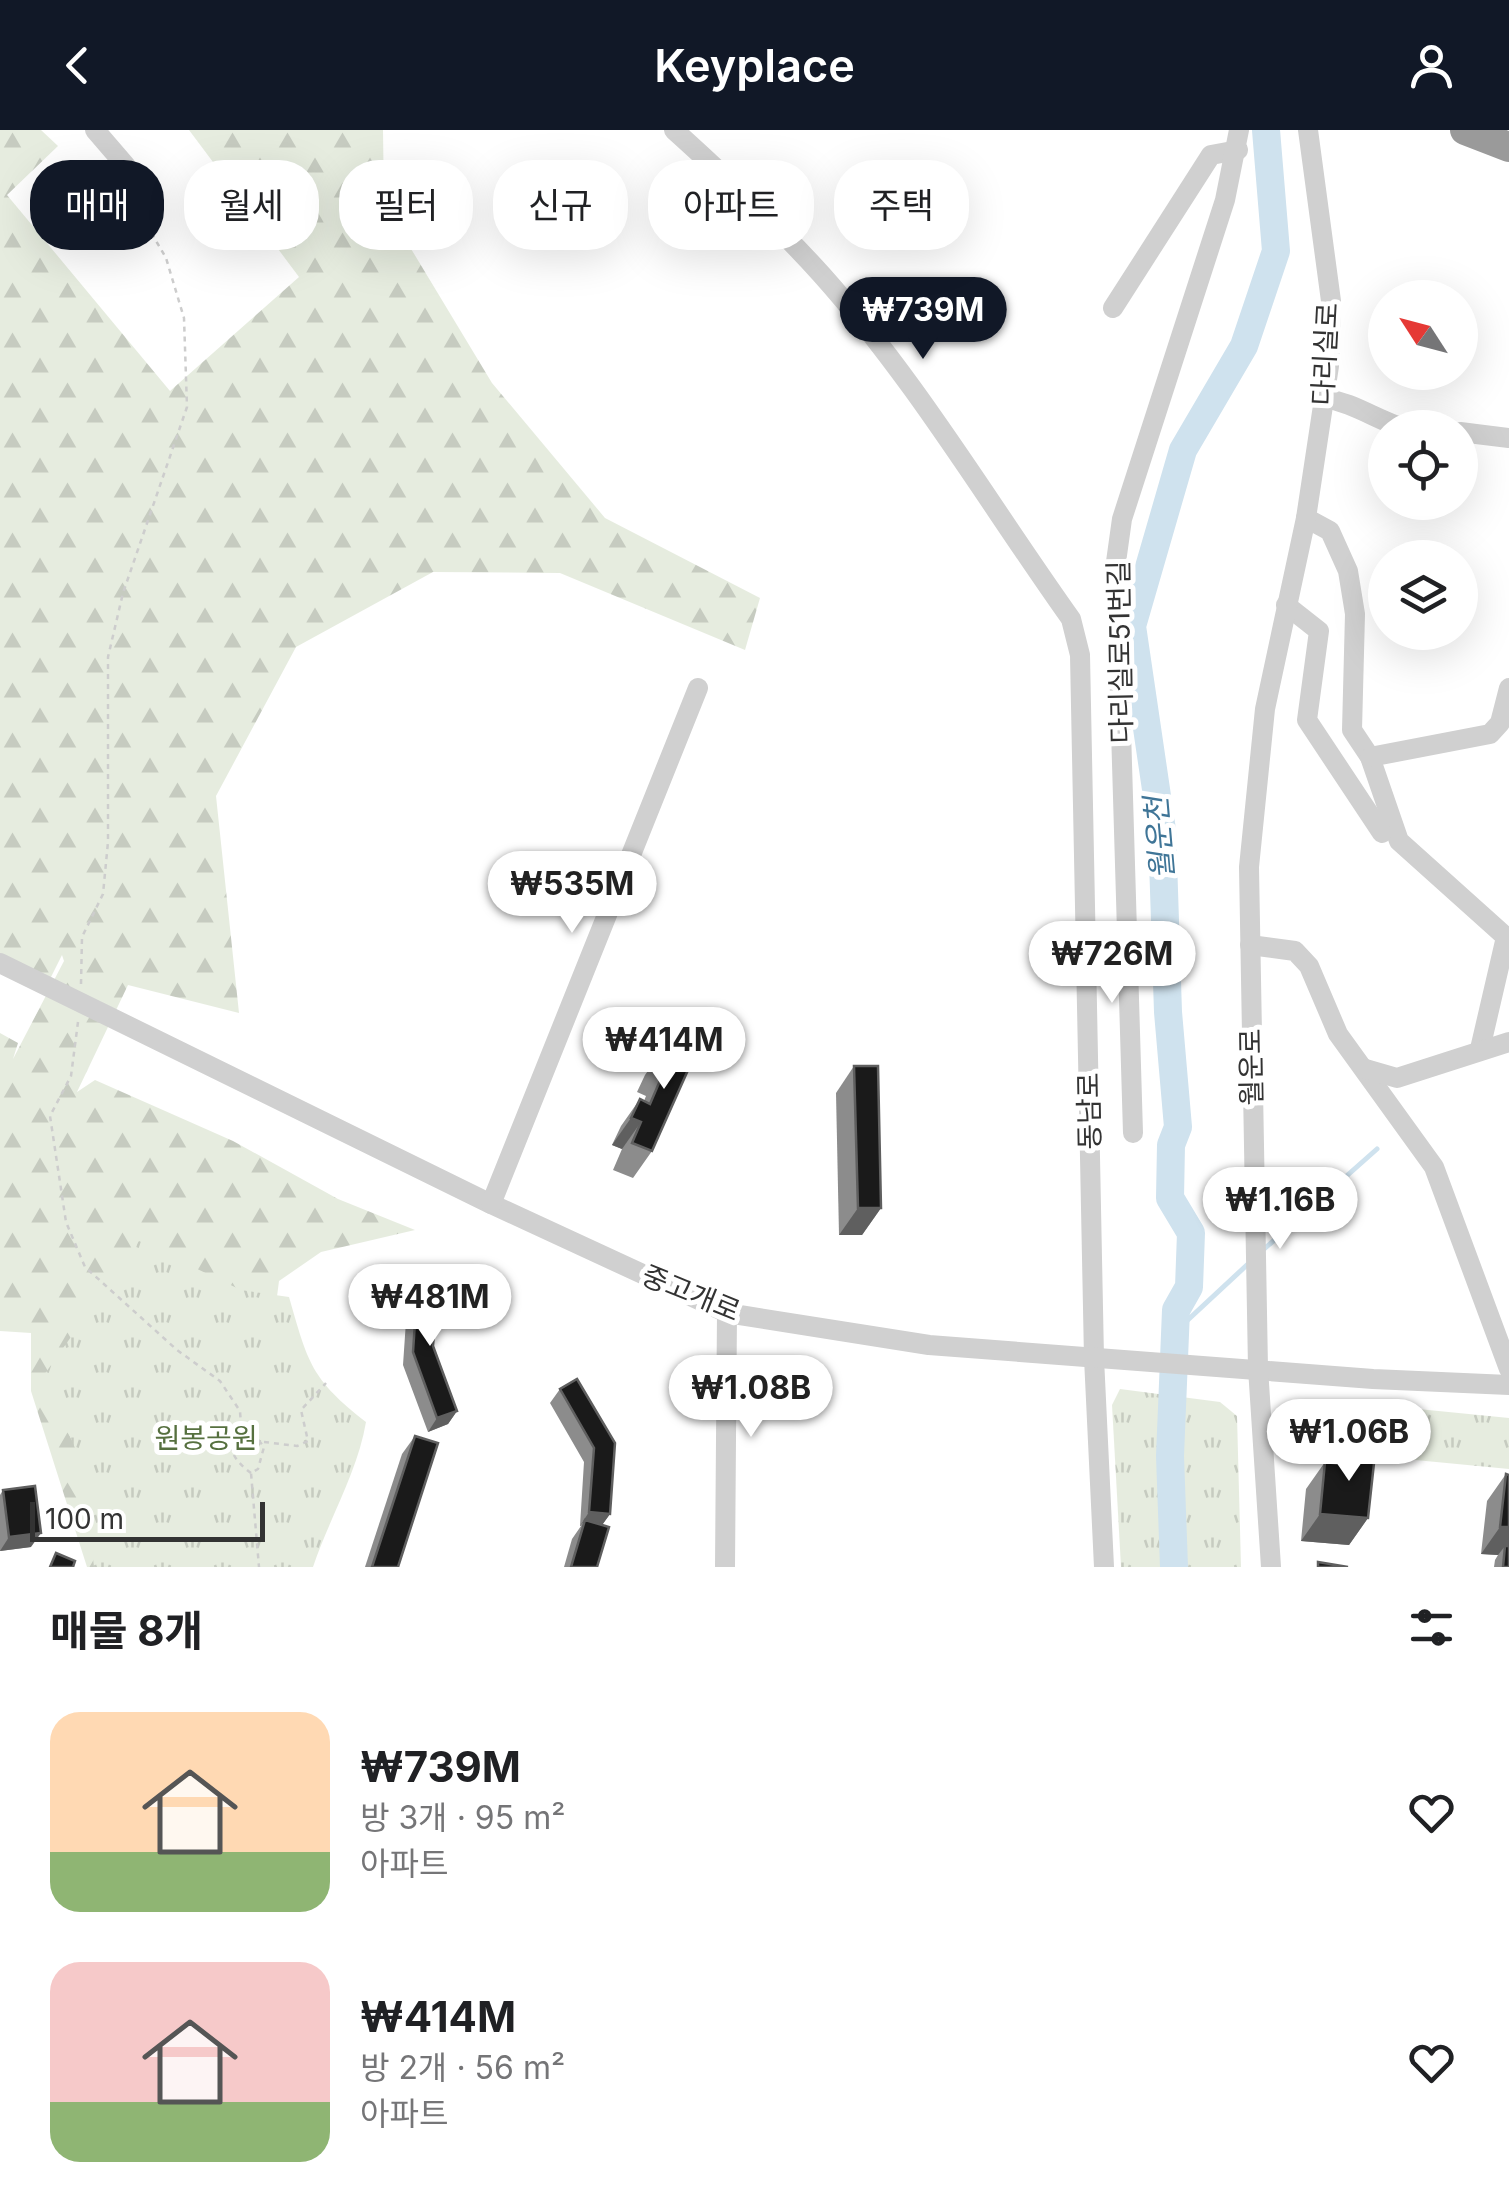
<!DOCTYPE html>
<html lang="ko">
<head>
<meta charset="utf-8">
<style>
  :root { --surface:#fff; --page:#f2f2f2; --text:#202124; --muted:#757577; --accent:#111827 }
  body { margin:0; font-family:Inter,"Noto Sans KR",sans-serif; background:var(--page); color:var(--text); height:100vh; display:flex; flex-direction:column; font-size:38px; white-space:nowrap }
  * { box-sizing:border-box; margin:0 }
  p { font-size:32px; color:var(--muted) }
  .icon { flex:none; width:55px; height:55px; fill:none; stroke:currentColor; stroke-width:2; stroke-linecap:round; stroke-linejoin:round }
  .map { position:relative; height:1437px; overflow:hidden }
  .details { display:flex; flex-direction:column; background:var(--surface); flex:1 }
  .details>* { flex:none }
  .banner { position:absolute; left:30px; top:30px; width:1000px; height:90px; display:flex; gap:20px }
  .needle { width:65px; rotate:306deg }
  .controls { position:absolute; left:1368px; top:150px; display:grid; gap:20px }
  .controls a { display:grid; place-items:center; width:110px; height:110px; border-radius:50%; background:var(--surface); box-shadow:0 10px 40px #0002; font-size:50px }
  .scale { position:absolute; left:30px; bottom:25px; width:235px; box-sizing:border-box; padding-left:10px; border:5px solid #333; border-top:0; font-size:28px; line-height:35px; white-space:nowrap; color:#333; -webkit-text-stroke:8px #fff; paint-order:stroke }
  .price { position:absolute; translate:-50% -85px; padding:0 22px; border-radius:35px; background:#fff; color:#222; font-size:32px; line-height:65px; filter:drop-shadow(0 2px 5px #0008) }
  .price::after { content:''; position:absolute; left:50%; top:60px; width:30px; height:22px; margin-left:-15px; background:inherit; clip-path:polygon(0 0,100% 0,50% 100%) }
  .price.active { background:var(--accent); color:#fff }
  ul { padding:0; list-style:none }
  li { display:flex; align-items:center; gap:30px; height:250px; padding:0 50px }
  li span { display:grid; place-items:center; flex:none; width:280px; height:200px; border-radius:30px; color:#555 }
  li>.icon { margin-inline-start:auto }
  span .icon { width:120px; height:120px; fill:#fffc; stroke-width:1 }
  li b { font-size:42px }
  h2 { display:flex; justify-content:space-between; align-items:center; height:120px; padding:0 50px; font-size:42px }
  .tag { padding:0 35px; border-radius:40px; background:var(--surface); box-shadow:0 10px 40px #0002; font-size:35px; line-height:90px }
  .tag.active { background:var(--accent); color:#fff }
  header { display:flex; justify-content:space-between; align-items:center; height:130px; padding:0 50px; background:var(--accent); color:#fff; font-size:45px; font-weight:600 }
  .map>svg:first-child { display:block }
  .forest { fill:url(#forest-firs) }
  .park { fill:url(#park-tufts) }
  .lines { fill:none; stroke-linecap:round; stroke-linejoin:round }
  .stream { stroke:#cfe2ee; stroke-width:5 }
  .river { stroke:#cfe2ee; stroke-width:28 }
  .path { stroke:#cdcdcd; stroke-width:2.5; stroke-dasharray:5 5; stroke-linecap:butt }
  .minor { stroke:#d0d0d0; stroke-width:20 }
  .highway { stroke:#9a9a9a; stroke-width:30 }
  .wall { fill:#8c8c8c }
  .shaded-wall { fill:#5f5f5f }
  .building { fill:#1a1a1a; stroke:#5f5f5f; stroke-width:2.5 }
  .labels { text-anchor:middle; stroke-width:10; stroke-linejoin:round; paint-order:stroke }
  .street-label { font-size:28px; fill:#333; stroke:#fff }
  .park-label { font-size:28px; fill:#56703f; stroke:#fff }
  .water-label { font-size:30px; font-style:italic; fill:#3f7597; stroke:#fff }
</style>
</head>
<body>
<header><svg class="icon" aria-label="back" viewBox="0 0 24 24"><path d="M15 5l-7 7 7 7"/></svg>Keyplace<svg class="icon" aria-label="person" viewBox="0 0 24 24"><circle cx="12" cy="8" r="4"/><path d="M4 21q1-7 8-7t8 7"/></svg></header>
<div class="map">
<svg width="1509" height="1437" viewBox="0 0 1509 1437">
  <defs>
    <pattern id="forest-firs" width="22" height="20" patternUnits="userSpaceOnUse" patternTransform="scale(2.5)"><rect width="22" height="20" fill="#e6ecdf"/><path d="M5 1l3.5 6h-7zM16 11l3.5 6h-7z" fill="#c6cbc0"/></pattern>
    <pattern id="park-tufts" width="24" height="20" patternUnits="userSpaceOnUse" patternTransform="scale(2.5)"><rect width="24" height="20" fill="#e6ecdf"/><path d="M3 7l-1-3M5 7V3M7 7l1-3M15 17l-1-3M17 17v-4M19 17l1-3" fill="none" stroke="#c6cbc0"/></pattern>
  </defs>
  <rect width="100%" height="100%" fill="#fff"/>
  <polygon class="forest" points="0,0 41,0 58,16 7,65 170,261 299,147 189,0 383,0 384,74 492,253 605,388 760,468 745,520 560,443 433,442 296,517 216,666 239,883 128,855 77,962 95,950 233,1011 338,1069 415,1100 321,1122 279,1151 267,1244 288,1437 87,1437 31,1261 31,1203 0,1201 0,903 18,913 13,929 64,831 62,825 49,851 0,825"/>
  <g class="park">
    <path d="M 139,1111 L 241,1160 L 289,1167 C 308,1233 311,1249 366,1292 C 358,1341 329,1389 313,1437 L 94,1437 L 83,1337 L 44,1245 Z"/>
    <polygon points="1120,1259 1220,1272 1237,1286 1241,1437 1121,1437 1112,1275"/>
    <polygon points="1290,1276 1398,1277 1509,1288 1509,1339 1280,1317 1274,1287 1280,1277"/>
  </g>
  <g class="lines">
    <g class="stream">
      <polyline points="1263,1120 1377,1019"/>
      <polyline points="1177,1200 1248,1134"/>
    </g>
    <polyline class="river" points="1174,1437 1170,1326 1176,1180 1189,1157 1191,1103 1170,1068 1171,1015 1178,997 1168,882 1162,700 1132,496 1183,320 1244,216 1276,121 1266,0"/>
    <g class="path">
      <polyline points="81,854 82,807 103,764 108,712 108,527 123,463 187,277 184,188 166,128 126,59"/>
      <polyline points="78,892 71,946 50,986 66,1092 85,1137 177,1220 220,1251 240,1281 241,1295"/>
      <polyline points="264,1312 297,1316 308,1311 301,1280 326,1253"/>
      <path d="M 251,1343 C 233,1330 224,1314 234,1293 L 248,1297 L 264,1317 L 258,1339 L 251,1343 L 259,1437"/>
    </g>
    <g class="minor">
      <polyline points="95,0 126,36 83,72 115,109"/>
      <path d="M 674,0 C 725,46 775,93 821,144 C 916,250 989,374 1071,489 L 1080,525 L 1094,1228 L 1104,1437"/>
      <polyline points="1113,178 1211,25 1238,20"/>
      <path d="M 1324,268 C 1354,273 1375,289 1403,298"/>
      <polyline points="1460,302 1509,308"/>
      <polyline points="1306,388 1330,401 1348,441 1355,484 1352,600 1370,627 1399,711 1506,807 1480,919"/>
      <polyline points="1286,475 1319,501 1307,590 1382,703"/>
      <polyline points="1370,627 1490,604 1500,593 1509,558"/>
      <polyline points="1250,815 1295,821 1309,836 1338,904 1434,1037 1509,1239"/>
      <polyline points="0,833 491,1074 727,1183 929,1215 1373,1249 1509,1255"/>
      <polyline points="1366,939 1397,948 1509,912"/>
      <polyline points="1133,1003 1116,432 1122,389 1225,70 1239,0"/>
      <polyline points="491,1074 698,558"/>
      <polyline points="725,1437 727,1183"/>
      <polyline points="1271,1437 1258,1238 1249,737 1265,579 1306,388 1329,236 1331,171 1308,0"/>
    </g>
    <polyline class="highway" points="1465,0 1509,17"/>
  </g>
  <g class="wall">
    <polygon points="681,904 652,1021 633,1048 613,1040 622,1019 612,1015 621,996 640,969 644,971 646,966 637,962 645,945 664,918 670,920"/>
    <polygon points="854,936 881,1078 862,1105 839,1105 836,963"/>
    <polygon points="418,1148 433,1216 457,1281 448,1294 428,1302 403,1235 408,1162"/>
    <polygon points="577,1249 610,1384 602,1395 597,1437 564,1437 572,1409 581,1396 580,1396 584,1332 550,1273 560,1259"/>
    <polygon points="415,1306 398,1437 365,1437 402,1324"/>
    <polygon points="1351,1313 1368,1388 1349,1415 1301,1411 1306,1359 1325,1332 1337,1333"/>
    <polygon points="1506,1344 1509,1437 1494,1437 1495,1430 1498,1425 1481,1424 1487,1371"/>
    <polygon points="3,1360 31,1417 0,1421 0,1365"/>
  </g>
  <g class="shaded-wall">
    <polygon points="631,988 641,992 622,1019 612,1015"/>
    <polygon points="858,1078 881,1078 862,1105 839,1105"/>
    <polygon points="457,1281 448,1294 428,1302 437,1288"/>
    <polygon points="589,1382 610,1384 600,1398 585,1390 580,1396"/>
    <polygon points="1320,1384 1368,1388 1349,1415 1301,1411"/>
    <polygon points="1500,1397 1509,1397 1509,1426 1505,1416 1498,1425 1481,1424"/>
    <polygon points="41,1403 31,1417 0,1421 9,1407"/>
  </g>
  <g class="building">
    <polygon points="681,904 700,913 652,1021 632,1013 641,992 631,988 640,969 650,974 665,939 656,935 664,918 673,922"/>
    <polygon points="854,936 878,936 881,1078 858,1078"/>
    <polygon points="418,1148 438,1150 433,1216 457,1281 437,1288 413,1222"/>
    <polygon points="577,1249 615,1313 610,1384 589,1382 594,1318 560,1259"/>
    <polygon points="415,1306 438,1313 398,1437 372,1437"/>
    <polygon points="1351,1313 1376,1315 1368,1388 1320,1384 1325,1332 1349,1335"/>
    <polygon points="1506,1344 1509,1345 1509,1397 1500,1397"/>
    <polygon points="35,1356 41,1403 9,1407 3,1360"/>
    <polygon points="585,1390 609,1397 597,1437 571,1437"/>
    <polygon points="1505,1416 1509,1416 1509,1437 1503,1437"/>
    <polygon points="56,1423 75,1431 73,1437 50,1437"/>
    <polygon points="1318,1432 1348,1437 1318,1437"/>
  </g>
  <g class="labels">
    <g class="street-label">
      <text transform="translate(1325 224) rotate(-87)" y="10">다리실로</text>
      <text transform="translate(1120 522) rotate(-91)" y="10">다리실로51번길</text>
      <text transform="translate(1251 937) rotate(-91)" y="10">월운로</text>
      <text transform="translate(1089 981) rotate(-91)" y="10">동남로</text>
      <text transform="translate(691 1163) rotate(22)" y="10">중고개로</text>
    </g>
    <g class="park-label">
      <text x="206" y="1318">원봉공원</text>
    </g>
    <g class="water-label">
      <text transform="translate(1160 708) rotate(-95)" y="10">월운천</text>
    </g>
  </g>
</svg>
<div class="controls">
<a><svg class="needle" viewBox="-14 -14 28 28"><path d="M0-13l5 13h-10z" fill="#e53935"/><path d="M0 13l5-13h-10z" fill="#757577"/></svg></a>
<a><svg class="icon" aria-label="locate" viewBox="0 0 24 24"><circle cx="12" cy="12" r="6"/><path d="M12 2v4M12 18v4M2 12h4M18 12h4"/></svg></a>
<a><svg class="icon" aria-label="layers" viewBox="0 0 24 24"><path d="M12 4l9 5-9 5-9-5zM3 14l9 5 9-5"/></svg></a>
</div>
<div class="scale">100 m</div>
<b class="price active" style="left:923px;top:232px">₩739M</b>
<b class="price" style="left:572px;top:806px">₩535M</b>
<b class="price" style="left:1112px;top:876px">₩726M</b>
<b class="price" style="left:664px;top:962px">₩414M</b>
<b class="price" style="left:1280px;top:1122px">₩1.16B</b>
<b class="price" style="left:430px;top:1219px">₩481M</b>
<b class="price" style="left:751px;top:1310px">₩1.08B</b>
<b class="price" style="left:1349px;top:1354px">₩1.06B</b>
<div class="banner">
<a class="tag active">매매</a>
<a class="tag">월세</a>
<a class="tag">필터</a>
<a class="tag">신규</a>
<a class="tag">아파트</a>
<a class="tag">주택</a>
</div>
</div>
<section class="details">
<h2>매물 8개<svg class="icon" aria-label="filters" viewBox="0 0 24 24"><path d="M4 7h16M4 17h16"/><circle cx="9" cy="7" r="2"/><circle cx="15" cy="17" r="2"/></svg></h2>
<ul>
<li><span style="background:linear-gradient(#ffd9b3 70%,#8fb573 0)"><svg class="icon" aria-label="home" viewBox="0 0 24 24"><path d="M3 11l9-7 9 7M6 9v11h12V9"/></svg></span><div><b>₩739M</b><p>방 3개 · 95 m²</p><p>아파트</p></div><svg class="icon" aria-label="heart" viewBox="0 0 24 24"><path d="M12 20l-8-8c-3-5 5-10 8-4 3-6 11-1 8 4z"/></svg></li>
<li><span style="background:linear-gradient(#f6c9c9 70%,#8fb573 0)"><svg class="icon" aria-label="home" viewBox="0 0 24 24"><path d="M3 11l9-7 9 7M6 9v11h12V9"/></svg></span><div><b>₩414M</b><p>방 2개 · 56 m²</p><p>아파트</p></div><svg class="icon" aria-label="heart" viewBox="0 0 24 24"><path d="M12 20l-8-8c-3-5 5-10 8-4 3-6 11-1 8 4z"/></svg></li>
</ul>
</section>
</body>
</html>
